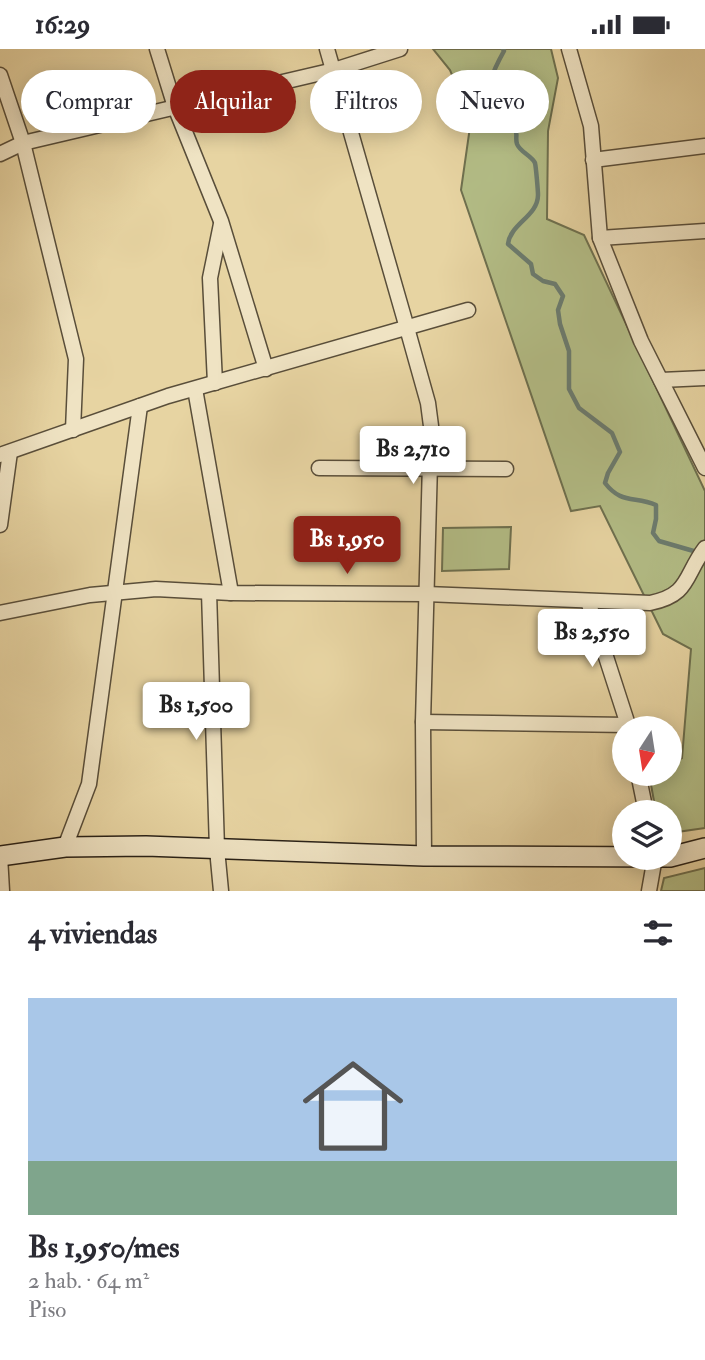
<!DOCTYPE html>
<html lang="es">
<head>
<meta charset="utf-8">
<style>
  :root { --surface:#fff; --page:#f7f7f7; --text:#2b2b33; --muted:#7c7c81; --accent:#8f2418 }
  body { margin:0; font-family:"IM FELL Double Pica",serif; background:var(--page); color:var(--text); height:100vh; display:flex; flex-direction:column; font-size:26px; white-space:nowrap }
  * { box-sizing:border-box; margin:0 }
  p { font-size:23px; color:var(--muted) }
  .icon { flex:none; width:38px; height:38px; fill:none; stroke:currentColor; stroke-width:2; stroke-linecap:round; stroke-linejoin:round }
  .map { position:relative; height:842px; overflow:hidden }
  .panel { display:flex; flex-direction:column; background:var(--surface); flex:1 }
  .panel>* { flex:none }
  .top-card { position:absolute; left:21px; top:21px; width:663px; height:63px; display:flex; gap:14px }
  .needle { width:46px; rotate:192deg }
  .tools { position:absolute; left:612px; top:667px; display:grid; gap:14px }
  .tools a { display:grid; place-items:center; width:70px; height:70px; border-radius:50%; background:var(--surface); box-shadow:0 4px 18px #0003; font-size:35px }
  .price { position:absolute; translate:-50% -60px; padding:0 16px; border-radius:7px; background:#fff; color:#222; font-size:23px; line-height:46px; filter:drop-shadow(0 2px 4px #0008) }
  .price::after { content:''; position:absolute; left:50%; top:42px; width:21px; height:16px; margin-left:-10px; background:inherit; clip-path:polygon(0 0,100% 0,50% 100%) }
  .price.current { background:var(--accent); color:#fff }
  ul { padding:0; list-style:none }
  li { display:grid; align-content:center; gap:14px; height:371px; padding:0 28px }
  li span { display:grid; place-items:center; height:217px; border-radius:0px; color:#555 }
  li>.icon { margin-inline-start:auto }
  span .icon { width:126px; height:126px; fill:#fffc; stroke-width:1 }
  li b { font-size:30px }
  h2 { display:flex; justify-content:space-between; align-items:center; height:84px; padding:0 28px; font-size:30px }
  .pill { padding:0 24px; border-radius:32px; background:var(--surface); box-shadow:0 4px 18px #0003; font-size:24px; line-height:63px }
  .pill.current { background:var(--accent); color:#fff }
  .status { display:flex; justify-content:space-between; align-items:center; height:49px; padding:0 35px; background:var(--surface); direction:ltr }
  .status svg { height:19px; fill:currentColor }
  .map>svg:first-child { display:block }
  .green { fill:#b3bd86; stroke:#6e704f; stroke-width:2 }
  .lines { fill:none; stroke-linecap:round; stroke-linejoin:round }
  .stream { stroke:#6b7c70; stroke-width:4.5 }
  .street-casing { stroke:#594e3a; stroke-width:17 }
  .secondary-casing { stroke:#2a2218; stroke-width:22 }
  .street { stroke:#efe3c3; stroke-width:14 }
  .secondary { stroke:#efe3c3; stroke-width:19 }
</style>
</head>
<body>
<div class="status"><b>16:29</b><svg viewBox="0 0 49 12"><path d="M0 12V9h3v3zM5 12V6h3v6zM10 12V3h3v9zM15 12V0h3v12zM26 1h20v11H26zM47 4h2v5h-2z"/></svg></div>
<div class="map">
<svg width="705" height="842" viewBox="0 0 705 842">
  <rect width="100%" height="100%" fill="#e7d4a2"/>
  <filter id="stains"><feTurbulence type="fractalNoise" baseFrequency=".00286" numOctaves="4"/><feColorMatrix values="0 0 0 0 .2 0 0 0 0 .09 0 0 0 0 .02 0 0 0 .5 -.17"/></filter>
  <radialGradient id="worn" r=".72"><stop offset=".6" stop-color="#630" stop-opacity="0"/><stop offset="1" stop-color="#630" stop-opacity=".3"/></radialGradient>
  <g class="green">
    <polygon points="433,0 551,0 558,29 548,82 547,170 584,186 705,442 705,779 670,784 670,763 656,763 649,725 670,724 670,714 682,709 691,600 663,585 600,457 571,462 461,141 471,71 450,21"/>
    <polygon points="511,478 509,520 442,522 443,479"/>
    <polygon points="705,819 705,842 661,842 664,829"/>
  </g>
  <g class="lines">
    <path class="stream" d="M 503,0 L 504,2 C 495,18 481,44 495,62 C 500,69 510,71 515,79 C 518,84 515,89 517,95 C 520,103 532,107 535,114 C 536,118 538,142 538,146 C 538,167 510,175 508,195 L 531,215 L 533,225 L 543,232 L 555,235 L 563,247 L 558,261 L 560,275 L 569,302 L 569,340 L 579,359 L 612,384 L 620,403 L 608,424 L 605,434 C 621,455 634,447 656,456 L 656,470 L 653,484 L 659,492 L 697,503"/>
    <g class="street-casing">
      <g id="street">
        <polyline points="157,0 175,58 221,172 266,320"/>
        <polyline points="327,0 407,279 428,354 431,377 423,673 424,807"/>
        <polyline points="569,0 591,77 600,189 641,292 705,419"/>
        <polyline points="0,26 23,94 76,310 73,381"/>
        <polyline points="0,105 23,94 334,21 400,0"/>
        <polyline points="593,111 705,97"/>
        <polyline points="600,189 705,182"/>
        <polyline points="661,331 705,329"/>
        <polyline points="215,334 210,229 221,175"/>
        <polyline points="195,340 231,544"/>
        <polyline points="0,406 168,347 468,261"/>
        <polyline points="319,419 506,420"/>
        <polyline points="0,476 10,403"/>
        <polyline points="209,543 217,800 221,842"/>
        <polyline points="588,552 629,679"/>
        <path d="M 0,564 L 90,546 L 156,540 L 231,544 L 426,545 L 650,554 C 690,546 684,527 705,499"/>
        <polyline points="423,673 628,676"/>
        <polyline points="638,724 646,763"/>
        <polyline points="65,798 89,735 140,357"/>
        <polyline points="0,807 2,842"/>
        <polyline points="649,842 655,808"/>
      </g>
    </g>
    <g class="secondary-casing">
      <g id="secondary">
        <polyline points="0,807 65,798 146,797 424,807 667,808"/>
        <polyline points="670,808 705,799"/>
      </g>
    </g>
    <use href="#street" class="street"/>
    <use href="#secondary" class="secondary"/>
  </g>
  <rect width="100%" height="100%" filter="url(#stains)"/>
  <rect width="100%" height="100%" fill="url(#worn)"/>
</svg>
<div class="tools">
<a><svg class="needle" viewBox="-14 -14 28 28"><path d="M0-13l5 13h-10z" fill="#e53935"/><path d="M0 13l5-13h-10z" fill="#7c7c81"/></svg></a>
<a><svg class="icon" aria-label="layers" viewBox="0 0 24 24"><path d="M12 4l9 5-9 5-9-5zM3 14l9 5 9-5"/></svg></a>
</div>
<b class="price" style="left:413px;top:437px">Bs 2,710</b>
<b class="price current" style="left:347px;top:527px">Bs 1,950</b>
<b class="price" style="left:592px;top:620px">Bs 2,550</b>
<b class="price" style="left:196px;top:693px">Bs 1,500</b>
<div class="top-card">
<a class="pill">Comprar</a>
<a class="pill current">Alquilar</a>
<a class="pill">Filtros</a>
<a class="pill">Nuevo</a>
</div>
</div>
<section class="panel">
<h2>4 viviendas<svg class="icon" aria-label="filters" viewBox="0 0 24 24"><path d="M4 7h16M4 17h16"/><circle cx="9" cy="7" r="2"/><circle cx="15" cy="17" r="2"/></svg></h2>
<ul>
<li><span style="background:linear-gradient(#a9c7e8 75%,#7fa58c 0)"><svg class="icon" aria-label="home" viewBox="0 0 24 24"><path d="M3 11l9-7 9 7M6 9v11h12V9"/></svg></span><div><b>Bs 1,950/mes</b><p>2 hab. · 64 m²</p><p>Piso</p></div></li>
</ul>
</section>
</body>
</html>
